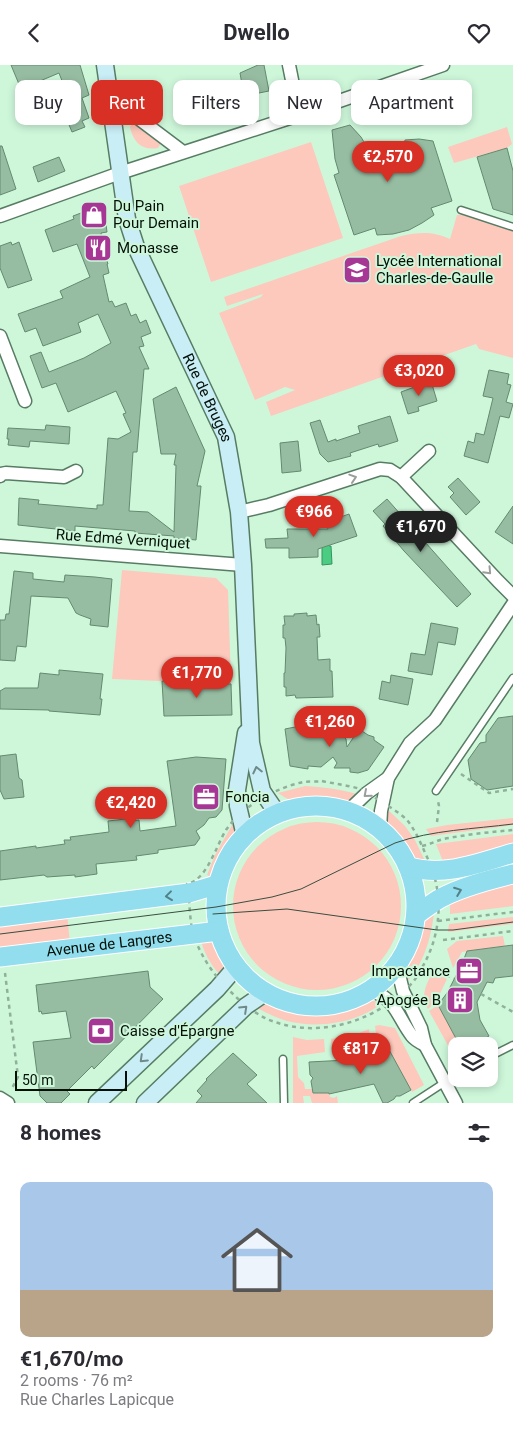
<!DOCTYPE html>
<html lang="en">
<head>
<meta charset="utf-8">
<style>
  :root { --surface:#fff; --page:#f2f2f3; --text:#2b2b33; --muted:#7c7c81; --line:#e1e1e2; --accent:#d93025 }
  body { margin:0; font-family:Roboto,sans-serif; background:var(--page); color:var(--text); height:100vh; display:flex; flex-direction:column; font-size:19px; white-space:nowrap }
  * { box-sizing:border-box; margin:0 }
  p { font-size:16px; color:var(--muted) }
  .icon { flex:none; width:28px; height:28px; fill:none; stroke:currentColor; stroke-width:2; stroke-linecap:round; stroke-linejoin:round }
  .map { position:relative; height:1038px; overflow:hidden }
  .details { display:flex; flex-direction:column; background:var(--surface); flex:1 }
  .details>* { flex:none }
  .guide { position:absolute; left:15px; top:15px; width:484px; height:45px; display:flex; gap:10px }
  .buttons { position:absolute; left:448px; top:972px; display:grid; gap:10px }
  .buttons a { display:grid; place-items:center; width:50px; height:50px; border-radius:10px; background:var(--surface); box-shadow:0 2px 8px #0003; font-size:25px }
  .scale { position:absolute; left:15px; bottom:12px; width:112px; box-sizing:border-box; padding-left:5px; border:2px solid #031007; border-top:0; font-size:14px; line-height:18px; white-space:nowrap; color:#031007; -webkit-text-stroke:4px #cef7da; paint-order:stroke }
  .price { position:absolute; translate:-50% -42px; padding:0 11px; border-radius:18px; background:var(--accent); color:#fff; font-size:16px; line-height:32px; filter:drop-shadow(0 1px 2px #0008) }
  .price::after { content:''; position:absolute; left:50%; top:30px; width:15px; height:11px; margin-left:-8px; background:inherit; clip-path:polygon(0 0,100% 0,50% 100%) }
  .price.selected { background:#222; color:#fff }
  ul { padding:0; list-style:none }
  li { display:grid; align-content:center; gap:10px; height:265px; padding:0 20px }
  li+li { border-top:1px solid var(--line) }
  li span { display:grid; place-items:center; height:155px; border-radius:10px; color:#555 }
  li>.icon { margin-inline-start:auto }
  span .icon { width:90px; height:90px; fill:#fffc; stroke-width:1 }
  li b { font-size:21px }
  h2 { display:flex; justify-content:space-between; align-items:center; height:60px; padding:0 20px; font-size:21px }
  .pill { padding:0 18px; border-radius:10px; background:var(--surface); box-shadow:0 2px 8px #0003; font-size:18px; line-height:45px }
  .pill.selected { background:var(--accent); color:#fff }
  header { display:flex; justify-content:space-between; align-items:center; height:65px; padding:0 20px; background:var(--surface); font-size:22px; font-weight:700 }
  .map>svg:first-child { display:block }
  .green { fill:#fdc9bc }
  .water { fill:#4acd82; stroke:#35945d }
  .building { fill:#96bda2; stroke:#64896f }
  .lines { fill:none; stroke-linecap:round; stroke-linejoin:round }
  .lane-casing { stroke:#577c63; stroke-width:9 }
  .street-casing { stroke:#577c63; stroke-width:15 }
  .secondary-casing { stroke:#577c63; stroke-width:19 }
  .primary-casing { stroke:#fff; stroke-width:21 }
  .path { stroke:#90b099; stroke-width:2.5; stroke-dasharray:4 4; stroke-linecap:butt }
  .lane { stroke:#fff; stroke-width:6 }
  .street { stroke:#fff; stroke-width:12 }
  .secondary { stroke:#c9eef6; stroke-width:16 }
  .primary { stroke:#92ddee; stroke-width:19 }
  .tram { stroke:#394e3f; stroke-width:1 }
  .oneway { stroke:#9a9f9c }
  .oneway2 { stroke:#708a8a }
  .oneway3 { stroke:#528186 }
  .labels { text-anchor:middle; stroke-width:4; stroke-linejoin:round; paint-order:stroke }
  .poi-label { font-size:15px; fill:#031007; stroke:#cef7da; text-anchor:start }
  .street-label { font-size:15px; fill:#031007; stroke:#cef7da }
</style>
</head>
<body>
<header><svg class="icon" aria-label="back" viewBox="0 0 24 24"><path d="M15 5l-7 7 7 7"/></svg>Dwello<svg class="icon" aria-label="heart" viewBox="0 0 24 24"><path d="M12 20l-8-8c-3-5 5-10 8-4 3-6 11-1 8 4z"/></svg></header>
<div class="map">
<svg width="513" height="1038" viewBox="0 0 513 1038">
  <rect width="100%" height="100%" fill="#cef7da"/>
  <g class="green">
    <path d="M 133,56 L 161,78 L 158,83 C 142,86 133,77 130,62 Z"/>
    <polygon points="507,62 512,79 507,83 454,98 448,82"/>
    <polygon points="311,77 343,173 211,217 179,121"/>
    <path d="M 457,150 L 462,150 L 513,165 L 513,293 L 479,284 L 476,279 L 271,351 L 266,337 L 295,325 L 285,322 L 255,335 L 219,248 L 261,232 L 263,229 L 227,241 L 224,232 L 401,171 C 419,167 433,166 450,174 Z"/>
    <polygon points="122,505 216,513 228,525 231,619 112,614"/>
    <path d="M 305,721 C 323,722 339,724 357,729 L 348,739 C 340,738 332,736 324,736 C 303,736 298,742 278,728 Z"/>
    <path d="M 386,743 L 405,761 L 415,775 L 426,798 C 418,797 410,793 406,785 C 404,781 406,782 403,778 C 395,768 383,758 386,743 Z"/>
    <polygon points="513,753 513,760 431,771 426,764 447,760"/>
    <polygon points="235,755 237,769 236,772 214,808 211,812 207,810 215,790"/>
    <circle cx="317" cy="841" r="84"/>
    <polygon points="513,769 513,780 444,799 436,779"/>
    <polygon points="513,817 513,841 450,849 450,834"/>
    <polygon points="67,848 70,878 0,887 0,857"/>
    <path d="M 434,848 C 431,873 424,899 406,918 L 403,909 L 404,902 L 415,878 L 425,851 Z"/>
    <polygon points="513,852 513,859 448,867 449,859"/>
    <polygon points="503,871 505,881 462,887 453,903 447,884 457,876"/>
    <path d="M 200,872 C 212,875 225,884 224,898 C 224,902 221,907 220,910 C 210,899 203,886 200,872 Z"/>
    <path d="M 433,907 L 447,914 L 436,937 L 428,944 C 420,931 426,919 433,907 Z"/>
    <path d="M 366,935 L 375,936 L 381,939 C 356,958 318,964 287,956 C 276,953 265,947 255,942 L 274,938 L 298,945 L 331,944 Z"/>
    <polygon points="438,940 460,981 456,981 456,995 429,946"/>
    <polygon points="379,960 395,963 424,1020 412,1027 387,981 378,985 375,961"/>
    <polygon points="369,964 371,983 332,987 331,974 354,970"/>
    <polygon points="293,972 307,975 324,974 325,987 297,991 298,1012 304,1018 305,1024 312,1024 313,1028 329,1028 330,1032 334,1033 337,1031 338,1038 312,1038 310,1031 303,1031 304,1038 293,1038"/>
  </g>
  <polygon class="water" points="329,479 329,481 331,481 332,499 322,500 322,481"/>
  <g class="building">
    <polygon points="11,0 80,0 89,30 82,33 89,53 82,56 85,62 72,67 60,38 69,34 59,8 21,24"/>
    <polygon points="258,0 264,0 269,26 244,31 240,8"/>
    <polygon points="216,18 225,38 212,44 209,38 195,43 194,41 188,44 183,33"/>
    <polygon points="350,60 361,72 370,87 404,79 405,75 419,74 433,76 452,136 431,143 434,150 422,158 409,165 393,169 377,170 375,163 354,170 334,110 339,108 335,94 333,75 332,65"/>
    <polygon points="0,81 2,81 16,124 0,130"/>
    <polygon points="507,83 513,106 513,150 493,144 477,92"/>
    <polygon points="59,92 65,106 38,117 33,102"/>
    <polygon points="97,142 104,144 107,167 101,168 104,187 108,199 107,199 109,208 103,210 109,237 112,236 115,242 126,238 131,251 136,249 140,258 146,255 151,268 141,272 144,281 139,282 149,304 144,304 137,387 133,387 129,446 148,447 174,467 176,400 174,400 176,389 161,389 153,334 176,322 205,386 197,421 201,421 196,475 174,473 174,471 135,468 135,466 75,461 75,466 18,460 19,433 39,435 38,439 97,444 97,440 103,440 108,373 118,374 131,367 123,349 126,348 116,326 68,347 56,318 42,323 30,291 41,287 49,307 84,293 111,278 98,249 78,258 81,267 43,281 36,263 25,267 18,249 63,233 60,226 90,212 77,179 53,187 45,165 74,154 73,151"/>
    <polygon points="11,177 12,180 19,177 32,215 8,223 0,203 0,181"/>
    <polygon points="489,305 509,309 507,319 511,320 506,337 513,339 509,353 500,351 488,398 464,391 468,376 474,378 476,368 484,370 493,333 483,331"/>
    <polygon points="431,316 437,336 418,342 419,346 408,349 401,327"/>
    <polygon points="390,351 398,376 379,382 378,379 350,388 351,391 328,397 320,389 310,358 320,355 328,377 336,374 336,376 360,368 358,361"/>
    <polygon points="46,360 70,362 69,379 30,376 29,382 8,380 9,374 7,374 8,363 45,365"/>
    <polygon points="298,376 301,406 282,408 280,378"/>
    <polygon points="458,413 480,437 466,450 450,432 454,428 448,422"/>
    <polygon points="387,434 471,529 457,542 404,486 383,461 385,459 373,446"/>
    <polygon points="513,441 513,479 495,467"/>
    <polygon points="349,449 357,471 318,484 318,492 289,493 289,483 266,483 265,474 288,473 287,464 328,464 327,460 336,456 335,454"/>
    <polygon points="14,506 33,508 33,514 64,517 65,510 95,512 112,514 108,562 90,560 91,554 80,550 76,548 68,533 31,531 26,582 17,581 15,596 0,595 0,555 5,555 6,549 9,549"/>
    <polygon points="307,548 307,551 316,550 317,560 319,559 320,572 317,572 318,595 330,594 330,606 332,606 333,632 296,633 295,630 286,631 286,622 284,622 284,608 285,608 286,583 285,573 283,573 283,560 285,560 284,551 294,551 294,549"/>
    <polygon points="431,558 458,563 455,580 438,577 432,610 408,606 411,588 425,590"/>
    <polygon points="59,605 103,609 100,634 102,634 100,650 49,646 49,645 0,644 0,626 5,623 38,623 40,608 59,610"/>
    <polygon points="391,610 413,614 408,640 379,634 382,616 390,618"/>
    <polygon points="162,616 231,619 232,650 164,651"/>
    <polygon points="513,651 513,721 487,725 471,714 468,695 480,678 486,677 486,670 498,653"/>
    <polygon points="300,659 333,660 346,674 347,682 359,664 368,670 374,672 374,675 384,682 368,705 358,708 350,707 350,703 334,703 337,698 333,692 321,702 308,701 308,704 290,701 285,664 300,661"/>
    <polygon points="16,689 19,713 22,715 24,732 4,734 0,725 0,691"/>
    <polygon points="196,692 226,694 222,745 216,752 209,753 204,760 196,766 200,773 195,780 158,785 158,788 136,791 137,795 96,799 97,809 75,812 75,810 47,812 44,810 0,815 0,786 36,781 36,783 65,779 64,775 71,775 70,772 109,767 108,756 117,755 132,753 132,756 139,755 140,766 176,761 167,696"/>
    <polygon points="513,880 513,911 495,913 493,918 487,917 477,937 480,955 489,971 473,981 460,981 438,940 447,928 462,899 467,886"/>
    <polygon points="148,906 150,922 163,934 94,1004 92,1001 67,1026 70,1029 61,1038 47,1038 40,1031 33,977 71,973 66,946 42,949 41,946 39,947 36,920"/>
    <polygon points="387,981 411,1025 400,1031 396,1031 394,1034 387,1038 383,1038 374,1019 329,1029 329,1028 313,1028 311,1016 313,1013 310,1010 309,997 347,995 373,987"/>
    <polygon points="233,988 257,1010 247,1019 267,1038 196,1038 202,1031 197,1026 207,1015 206,1014"/>
  </g>
  <g class="lines">
    <g class="lane-casing">
      <g id="lane">
        <polyline points="461,145 513,162"/>
        <polyline points="436,726 513,613"/>
        <polyline points="489,992 513,980"/>
        <polyline points="283,994 284,1038"/>
        <polyline points="413,1038 456,1010"/>
      </g>
    </g>
    <g class="street-casing">
      <g id="street">
        <polyline points="289,0 299,50"/>
        <polyline points="110,32 183,87"/>
        <polyline points="0,151 120,108 299,50 443,0"/>
        <polyline points="0,271 25,336"/>
        <polyline points="0,411 1,409 6,408 64,412 76,406"/>
        <polyline points="401,412 429,386"/>
        <polyline points="239,447 269,440 380,404 390,405 401,412 498,516 513,531"/>
        <polyline points="0,481 243,500"/>
        <polyline points="348,746 367,728 388,713"/>
        <polyline points="380,764 381,746 388,713 410,678 435,655 513,539"/>
        <polyline points="397,901 403,926 421,963 425,980 456,1038"/>
        <path d="M 372,926 C 396,934 398,953 412,971 C 415,975 421,978 425,980"/>
        <polyline points="0,1033 8,1038"/>
      </g>
    </g>
    <g class="secondary-casing">
      <g id="secondary">
        <path id="s1" d="M 105,0 L 127,154 L 136,182 L 226,372 L 239,447 L 243,500 L 251,678 L 262,726 L 277,748"/>
        <polyline points="245,771 238,741 237,725 246,668"/>
        <polyline points="97,1038 217,924 236,902"/>
        <polyline points="145,1038 246,941 265,928"/>
      </g>
    </g>
    <g class="primary-casing">
      <g id="primary">
        <circle cx="316" cy="841" r="100"/>
        <path d="M 409,802 C 445,812 479,798 513,788"/>
        <path d="M 416,850 C 423,845 431,839 439,834 C 461,822 488,815 513,809"/>
        <polyline points="0,852 189,828 216,820"/>
        <path id="s2" d="M 0,892 L 219,866"/>
      </g>
    </g>
    <g class="path">
      <polyline points="461,709 489,728 513,724"/>
      <path d="M 322,716 C 335,719 348,720 360,724 C 366,726 373,732 379,735 C 388,741 400,748 407,755 C 416,766 421,779 427,792 C 444,827 442,867 423,901 C 420,906 417,912 413,917 C 380,954 324,974 275,957 C 259,952 244,940 232,928 C 215,912 200,891 193,868 C 189,852 190,835 187,819 C 207,815 216,781 226,765 C 242,741 276,723 303,717 C 309,716 316,717 322,716 Z"/>
      <polyline points="437,757 439,741 438,736"/>
      <path d="M 422,781 C 432,779 439,774 449,773 C 470,769 492,767 513,765"/>
      <polyline points="438,856 513,847"/>
      <polyline points="443,875 513,866"/>
      <polyline points="432,903 454,914"/>
      <polyline points="5,908 18,1012 11,1025"/>
      <polyline points="481,929 513,947"/>
    </g>
    <use href="#lane" class="lane"/>
    <use href="#street" class="street"/>
    <use href="#secondary" class="secondary"/>
    <use href="#primary" class="primary"/>
    <g class="tram">
      <polyline points="213,849 287,844 437,865 453,865 513,857"/>
      <path d="M 0,869 L 216,842 L 272,832 L 301,824 L 395,778 C 432,765 474,764 513,759"/>
    </g>
  </g>
  <defs><path id="oneway-chevron" d="M-2-3.5L2.5 0L-2 3.5" fill="none" stroke-width="1.6" stroke-linecap="round" stroke-linejoin="round" transform="scale(1.25)"/></defs>
  <g class="oneway">
    <use href="#oneway-chevron" transform="translate(353 413) rotate(-18)"/>
    <use href="#oneway-chevron" transform="translate(488 506) rotate(47)"/>
    <use href="#oneway-chevron" transform="translate(367 729) rotate(139)"/>
  </g>
  <g class="oneway2">
    <use href="#oneway-chevron" transform="translate(257 705) rotate(-103)"/>
    <use href="#oneway-chevron" transform="translate(244 944) rotate(-43)"/>
    <use href="#oneway-chevron" transform="translate(143 994) rotate(136)"/>
  </g>
  <g class="oneway3">
    <use href="#oneway-chevron" transform="translate(458 826) rotate(-21)"/>
    <use href="#oneway-chevron" transform="translate(169 831) rotate(173)"/>
  </g>
  <defs>
    <g id="shop-square" transform="scale(1.4375)"><rect x="-9" y="-9" width="18" height="18" rx="4" fill="#a63795" stroke="#cef7da"/><path d="M-5-2.5h2.3a2.7 3.5 0 0 1 5.4 0H5L5.5 6h-11ZM-1.5-2.5h3a1.5 2.3 0 0 0-3 0Z" fill="#fff"/></g>
    <g id="restaurant-square" transform="scale(1.4375)"><rect x="-9" y="-9" width="18" height="18" rx="4" fill="#a63795" stroke="#cef7da"/><path d="M-5-6h1v4h1v-4h1v4h1v-4h1v5L-1.5 .5V6h-2V.5L-5-1ZM5-6V6H3V1.5H1.5Q1.5-4 5-6Z" fill="#fff"/></g>
    <g id="school-square" transform="scale(1.4375)"><rect x="-9" y="-9" width="18" height="18" rx="4" fill="#a63795" stroke="#cef7da"/><path d="M0-5L7-2L0 1L-7-2ZM-4 1L0 2.5L4 1V4Q0 6-4 4Z" fill="#fff"/></g>
    <g id="office-square" transform="scale(1.4375)"><rect x="-9" y="-9" width="18" height="18" rx="4" fill="#a63795" stroke="#cef7da"/><path d="M-6-3h4V-5.5h4V-3h4V5H-6ZM-1-4.5V-3h2v-1.5ZM-6 0V1H6V0Z" fill="#fff"/></g>
    <g id="building-square" transform="scale(1.4375)"><rect x="-9" y="-9" width="18" height="18" rx="4" fill="#a63795" stroke="#cef7da"/><path d="M-4-6H4V6H1V3H-1V6H-4ZM-2.5-4.3h1.7v1.8h-1.7ZM.8-4.3h1.7v1.8H.8ZM-2.5-1h1.7V.8h-1.7ZM.8-1h1.7V.8H.8Z" fill="#fff"/></g>
    <g id="bank-square" transform="scale(1.4375)"><rect x="-9" y="-9" width="18" height="18" rx="4" fill="#a63795" stroke="#cef7da"/><path d="M-6-4H6V4H-6ZM0-2.3a2.3 2.3 0 1 0 0 4.6a2.3 2.3 0 1 0 0-4.6Z" fill="#fff"/></g>
  </defs>
  <g fill-rule="evenodd">
    <use href="#shop-square" x="94" y="150"/>
    <use href="#restaurant-square" x="98" y="183"/>
    <use href="#school-square" x="357" y="205"/>
    <use href="#office-square" x="206" y="732"/>
    <use href="#office-square" x="469" y="906"/>
    <use href="#building-square" x="460" y="935"/>
    <use href="#bank-square" x="101" y="966"/>
  </g>
  <g class="labels">
    <g class="poi-label">
      <text x="113" y="146">Du Pain<tspan x="113" dy="17">Pour Demain</tspan></text>
      <text x="117" y="188">Monasse</text>
      <text x="376" y="201">Lycée International<tspan x="376" dy="17">Charles-de-Gaulle</tspan></text>
      <text x="225" y="737">Foncia</text>
      <text x="450" y="911" text-anchor="end">Impactance</text>
      <text x="441" y="940" text-anchor="end">Apogée B</text>
      <text x="120" y="971">Caisse d'Épargne</text>
    </g>
    <g class="street-label">
      <text dy="5" stroke="none"><textPath href="#s1" startOffset="352">Rue de Bruges</textPath></text>
      <text transform="translate(123 474) rotate(4)" y="5">Rue Edmé Verniquet</text>
      <text dy="5" stroke="none"><textPath href="#s2" startOffset="110">Avenue de Langres</textPath></text>
    </g>
  </g>
</svg>
<div class="buttons">
<a><svg class="icon" aria-label="layers" viewBox="0 0 24 24"><path d="M12 4l9 5-9 5-9-5zM3 14l9 5 9-5"/></svg></a>
</div>
<div class="scale">50 m</div>
<b class="price" style="left:388px;top:118px">€2,570</b>
<b class="price" style="left:419px;top:332px">€3,020</b>
<b class="price" style="left:314px;top:473px">€966</b>
<b class="price selected" style="left:421px;top:488px">€1,670</b>
<b class="price" style="left:197px;top:634px">€1,770</b>
<b class="price" style="left:330px;top:683px">€1,260</b>
<b class="price" style="left:131px;top:764px">€2,420</b>
<b class="price" style="left:361px;top:1010px">€817</b>
<div class="guide">
<a class="pill">Buy</a>
<a class="pill selected">Rent</a>
<a class="pill">Filters</a>
<a class="pill">New</a>
<a class="pill">Apartment</a>
</div>
</div>
<section class="details">
<h2>8 homes<svg class="icon" aria-label="filters" viewBox="0 0 24 24"><path d="M4 7h16M4 17h16"/><circle cx="9" cy="7" r="2"/><circle cx="15" cy="17" r="2"/></svg></h2>
<ul>
<li><span style="background:linear-gradient(#a9c7e8 70%,#b9a48a 0)"><svg class="icon" aria-label="home" viewBox="0 0 24 24"><path d="M3 11l9-7 9 7M6 9v11h12V9"/></svg></span><div><b>€1,670/mo</b><p>2 rooms · 76 m²</p><p>Rue Charles Lapicque</p></div></li>
</ul>
</section>
</body>
</html>
